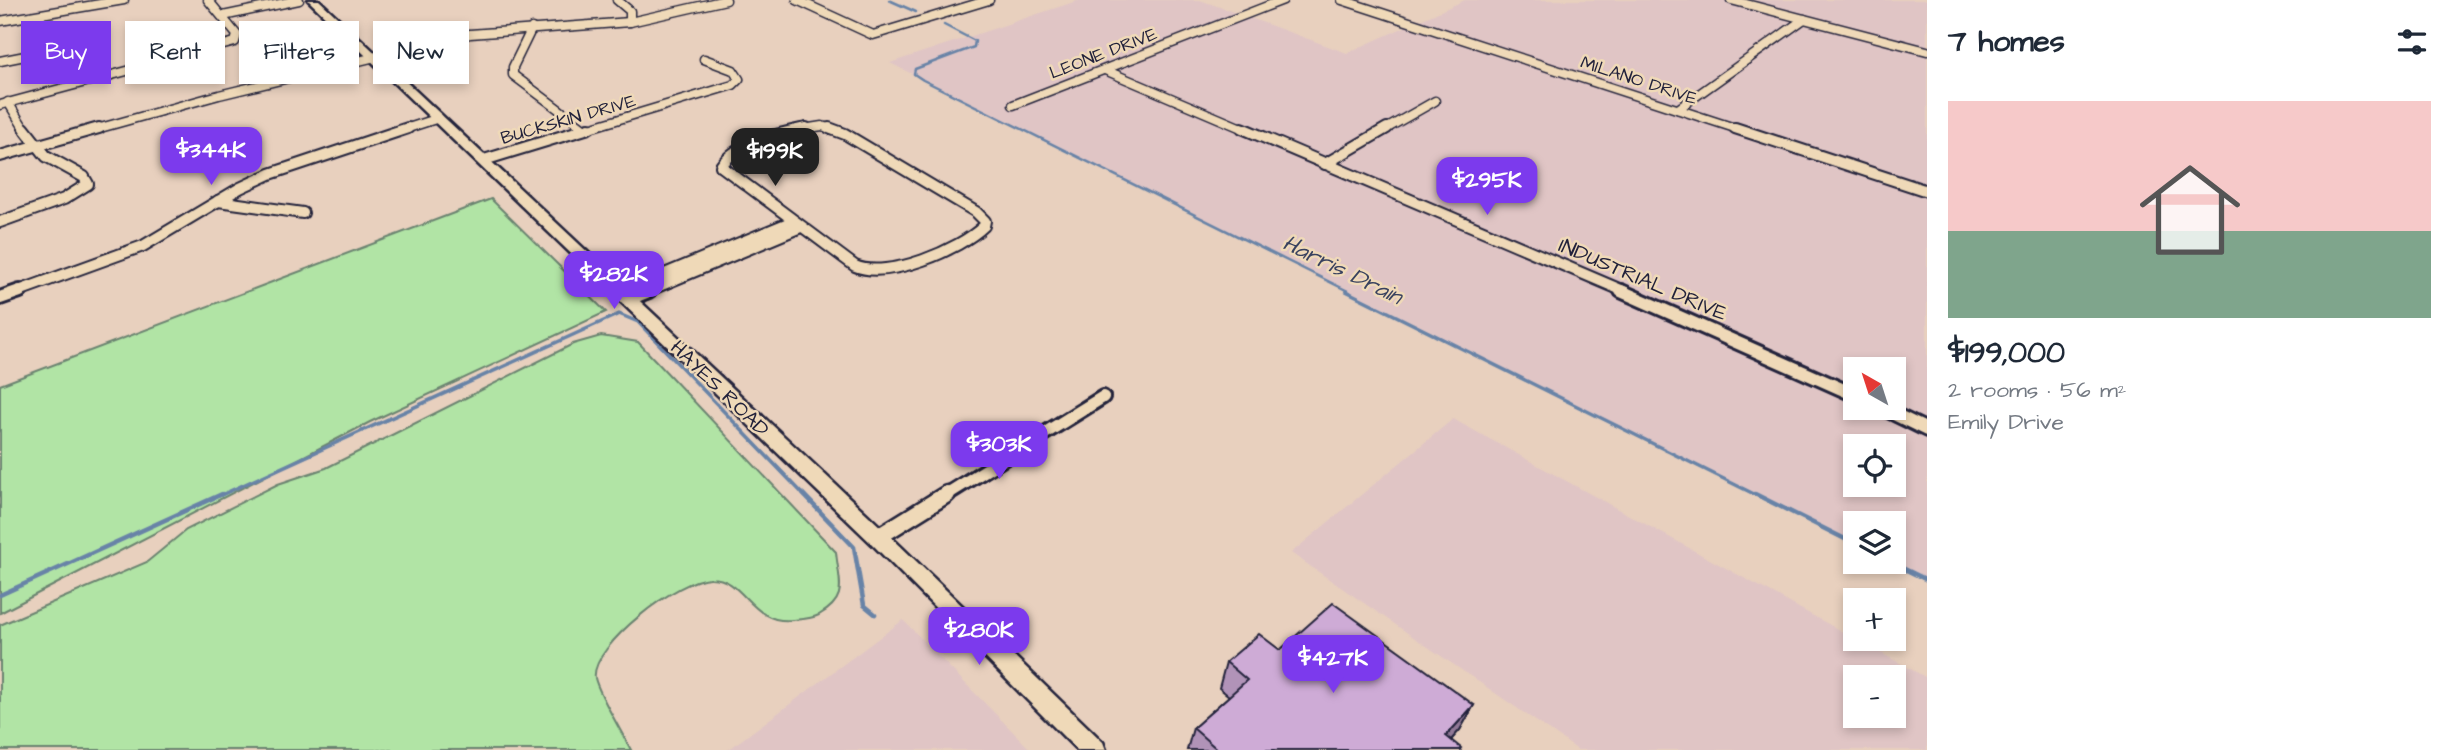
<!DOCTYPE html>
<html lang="en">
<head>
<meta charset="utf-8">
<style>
  :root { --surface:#fff; --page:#f2f2f3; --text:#1f2937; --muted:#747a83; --line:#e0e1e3; --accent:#7c3aed }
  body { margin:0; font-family:"Architects Daughter",sans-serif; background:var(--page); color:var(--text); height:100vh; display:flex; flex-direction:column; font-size:26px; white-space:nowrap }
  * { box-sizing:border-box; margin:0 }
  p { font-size:23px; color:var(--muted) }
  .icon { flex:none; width:38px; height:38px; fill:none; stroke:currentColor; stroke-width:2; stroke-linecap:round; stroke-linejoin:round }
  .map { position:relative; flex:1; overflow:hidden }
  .sheet { display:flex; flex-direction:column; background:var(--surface); width:525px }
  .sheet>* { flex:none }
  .guide { position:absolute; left:21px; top:21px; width:665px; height:63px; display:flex; gap:14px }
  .needle { width:46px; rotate:321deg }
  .fabs { position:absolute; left:1843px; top:357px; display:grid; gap:14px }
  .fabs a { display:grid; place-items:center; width:63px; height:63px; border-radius:0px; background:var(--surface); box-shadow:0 4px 10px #0003; font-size:35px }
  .price { position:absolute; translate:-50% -60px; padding:0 16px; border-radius:14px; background:var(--accent); color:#fff; font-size:23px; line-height:46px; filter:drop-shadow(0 2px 4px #0008) }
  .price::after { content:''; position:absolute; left:50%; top:42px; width:21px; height:16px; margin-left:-10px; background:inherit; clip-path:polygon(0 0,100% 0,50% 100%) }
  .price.on { background:#222; color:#fff }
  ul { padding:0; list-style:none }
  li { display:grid; align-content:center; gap:14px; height:371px; padding:0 21px }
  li+li { border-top:2px solid var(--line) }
  li span { display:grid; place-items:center; height:217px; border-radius:0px; color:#555 }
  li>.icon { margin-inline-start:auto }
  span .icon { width:126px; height:126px; fill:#fffc; stroke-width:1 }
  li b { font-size:30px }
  h2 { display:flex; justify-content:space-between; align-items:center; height:84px; padding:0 21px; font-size:30px }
  .chip { padding:0 24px; border-radius:0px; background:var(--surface); box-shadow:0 4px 10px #0003; font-size:24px; line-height:63px }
  .chip.on { background:var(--accent); color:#fff }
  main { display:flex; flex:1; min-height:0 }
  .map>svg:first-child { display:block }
  .built { fill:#e0c5c5; fill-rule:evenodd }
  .green { fill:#b1e4a5; stroke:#6a8370; stroke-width:2 }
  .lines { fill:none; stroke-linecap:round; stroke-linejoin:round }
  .stream-far2 { stroke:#6783a7; stroke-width:2.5 }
  .stream-far1 { stroke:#6783a7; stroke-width:3.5 }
  .stream { stroke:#6783a7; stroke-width:4.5 }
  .street-far3-casing { stroke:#22223b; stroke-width:11 }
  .street-far2-casing { stroke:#22223b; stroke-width:14 }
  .street-far1-casing { stroke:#22223b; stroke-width:18 }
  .street-casing { stroke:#22223b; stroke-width:21 }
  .secondary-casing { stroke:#22223b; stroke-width:5 }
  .street-far3 { stroke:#efd9b8; stroke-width:8 }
  .street-far2 { stroke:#efd9b8; stroke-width:10 }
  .street-far1 { stroke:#efd9b8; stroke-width:12 }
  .street { stroke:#efd9b8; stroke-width:16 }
  .secondary { fill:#efd9b8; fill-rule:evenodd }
  .wall { fill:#b193b8; stroke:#22223b; stroke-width:2 }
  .shaded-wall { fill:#907896; stroke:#22223b; stroke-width:2 }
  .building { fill:#ceabd6; stroke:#22223b; stroke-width:2 }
  .labels { text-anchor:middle; stroke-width:5; stroke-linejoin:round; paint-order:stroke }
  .far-street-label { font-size:18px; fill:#22223b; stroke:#efd9b8 }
  .street-label { font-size:21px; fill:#22223b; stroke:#efd9b8 }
  .water-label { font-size:23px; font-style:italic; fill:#39425f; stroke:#efd9b8 }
</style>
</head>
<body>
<main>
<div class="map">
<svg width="1927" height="750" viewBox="0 0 1927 750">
  <rect width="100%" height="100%" fill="#e8d0be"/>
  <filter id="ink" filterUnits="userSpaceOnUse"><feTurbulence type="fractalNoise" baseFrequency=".0143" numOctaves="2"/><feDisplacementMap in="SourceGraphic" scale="14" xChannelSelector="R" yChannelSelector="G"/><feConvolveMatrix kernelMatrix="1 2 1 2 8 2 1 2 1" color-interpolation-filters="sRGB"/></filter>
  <g filter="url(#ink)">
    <g class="built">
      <path d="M 1080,0 L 1200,0 L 1347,53 L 1465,0 L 1927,0 L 1927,578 L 1893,562 L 1894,523 L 1855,523 L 1855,543 L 890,63 ZM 1855,369 L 1894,369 L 1894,408 L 1855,408 ZM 1855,446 L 1894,446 L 1894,485 L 1855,485 Z"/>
      <path d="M 1453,419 L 1927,678 L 1927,750 L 1578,750 L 1291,553 ZM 1894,677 L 1894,716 L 1855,716 L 1855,677 Z"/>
      <polygon points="903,620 1031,750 728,750"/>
    </g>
    <g class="green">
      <polygon points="491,199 606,312 370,422 0,613 0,385"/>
      <path d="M 601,336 L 638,342 L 836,552 C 839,583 849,598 819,615 C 811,619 802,619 793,620 C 750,625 745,578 711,578 C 681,577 590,646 595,678 C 598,693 623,734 631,750 L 0,750 L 0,625 L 147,562 L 186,530 L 278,484 L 326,468 L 573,344 Z"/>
    </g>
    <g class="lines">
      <g class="stream-far2">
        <polyline points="889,0 916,12"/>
        <polyline points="944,25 975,41 974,47 915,69 914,74 923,80 1350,292"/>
      </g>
      <g class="stream-far1">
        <polyline points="1346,291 1758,496"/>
        <polyline points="219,496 619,314 638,322 805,496"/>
      </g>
      <g class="stream">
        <polyline points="803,494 854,547 864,605 875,614"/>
        <polyline points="1755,494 1855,544"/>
        <polyline points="1890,562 1927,580"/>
        <polyline points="0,595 222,494"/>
      </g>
      <g class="street-far3-casing">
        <g id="street-far3">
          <polyline points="617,0 630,11 630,22"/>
          <polyline points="797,0 873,35 989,0"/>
          <polyline points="1342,0 1741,130"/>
          <polyline points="1731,0 1927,51"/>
          <polyline points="223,16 299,0"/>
          <polyline points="0,21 124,0"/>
          <polyline points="532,28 513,67 513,75 585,129"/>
          <polyline points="0,61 80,45 109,76"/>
          <polyline points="1105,70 1246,130"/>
          <polyline points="8,102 25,130"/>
          <polyline points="0,105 235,42 237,35 208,0"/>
          <polyline points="1013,105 1283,0"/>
          <polyline points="1678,109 1804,19"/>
          <polyline points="93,130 219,95 470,34 630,22 726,0"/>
          <polyline points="402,130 439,118"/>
          <polyline points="583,130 733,85 739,79 733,70 704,59"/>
          <polyline points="797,130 822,126 834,130"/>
          <polyline points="1384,130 1435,101"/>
        </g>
      </g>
      <g class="street-far2-casing">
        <g id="street-far2">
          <path d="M 806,128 C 778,134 738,141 721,166 L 855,266 C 888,280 959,250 984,226 L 985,221 L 976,212 L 845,134 L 829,128"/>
          <polyline points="1242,128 1626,292"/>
          <polyline points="1735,128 1927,191"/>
          <polyline points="0,156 99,128"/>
          <polyline points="484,160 589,128"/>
          <polyline points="1325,164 1387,128"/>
          <polyline points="218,201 303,213"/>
          <polyline points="0,222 64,199 88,184 84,177 46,156 24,128"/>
          <polyline points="16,292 143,246 240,188 270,174 408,128"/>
          <polyline points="621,292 793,221"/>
          <polyline points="645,292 801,227"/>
        </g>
      </g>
      <g class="street-far1-casing">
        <g id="street-far1">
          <polyline points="1621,291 1855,395"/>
          <polyline points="621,292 624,291"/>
          <polyline points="0,298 20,291"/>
          <polyline points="629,299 649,291"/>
          <polyline points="1882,408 1927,430"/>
          <polyline points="944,496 1103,397"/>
        </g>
      </g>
      <g class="street-casing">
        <polyline id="street" points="878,537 947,494"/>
      </g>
      <g class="secondary-casing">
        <polygon id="secondary" points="308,0 319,0 885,531 1103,742 1106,750 1077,750 871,543"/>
      </g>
      <use href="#street-far3" class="street-far3"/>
      <use href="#street-far2" class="street-far2"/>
      <use href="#street-far1" class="street-far1"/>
      <use href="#street" class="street"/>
      <use href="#secondary" class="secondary"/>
    </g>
    <polygon class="wall" points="1280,650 1474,705 1460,730 1451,740 1460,750 1187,750 1193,728 1229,696 1219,688 1226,662"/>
    <polygon class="shaded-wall" points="1474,705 1460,730 1442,750 1446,736"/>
    <polygon class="building" points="1333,603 1474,705 1446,736 1461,748 1459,750 1218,750 1193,728 1247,680 1226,662 1259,634 1280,650"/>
  </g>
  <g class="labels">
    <g class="far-street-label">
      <text transform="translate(1103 53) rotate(-21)" y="6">LEONE DRIVE</text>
      <text transform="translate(1639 80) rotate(18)" y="6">MILANO DRIVE</text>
      <text transform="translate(568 119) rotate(-16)" y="6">BUCKSKIN DRIVE</text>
    </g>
    <g class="street-label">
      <text transform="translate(1643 279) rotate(23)" y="7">INDUSTRIAL DRIVE</text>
      <text transform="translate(720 388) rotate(44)" y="7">HAYES ROAD</text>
    </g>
    <g class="water-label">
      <text transform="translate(1343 269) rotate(26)" y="8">Harris Drain</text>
    </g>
  </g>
</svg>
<div class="fabs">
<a><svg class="needle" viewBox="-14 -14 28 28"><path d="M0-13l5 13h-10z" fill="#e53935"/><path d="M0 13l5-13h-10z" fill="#747a83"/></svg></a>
<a><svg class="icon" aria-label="locate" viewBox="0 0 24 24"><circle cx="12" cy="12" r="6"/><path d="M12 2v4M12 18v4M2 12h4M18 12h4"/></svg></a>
<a><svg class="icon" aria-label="layers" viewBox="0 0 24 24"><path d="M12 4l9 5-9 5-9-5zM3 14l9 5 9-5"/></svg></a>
<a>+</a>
<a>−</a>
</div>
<b class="price" style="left:211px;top:187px">$344K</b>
<b class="price on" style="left:775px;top:188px">$199K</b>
<b class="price" style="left:1487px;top:217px">$295K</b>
<b class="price" style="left:614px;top:311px">$282K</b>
<b class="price" style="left:999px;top:481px">$303K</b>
<b class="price" style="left:979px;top:667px">$280K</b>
<b class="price" style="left:1333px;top:695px">$427K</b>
<div class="guide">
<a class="chip on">Buy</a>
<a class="chip">Rent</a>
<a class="chip">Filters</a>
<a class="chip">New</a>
</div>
</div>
<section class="sheet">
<h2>7 homes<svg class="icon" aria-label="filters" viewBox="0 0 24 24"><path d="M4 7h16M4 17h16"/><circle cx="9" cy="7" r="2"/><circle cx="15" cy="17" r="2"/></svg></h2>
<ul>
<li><span style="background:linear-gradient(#f6c9c9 60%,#7fa58c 0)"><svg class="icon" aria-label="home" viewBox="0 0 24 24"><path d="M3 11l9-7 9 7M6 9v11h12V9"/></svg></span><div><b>$199,000</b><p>2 rooms · 56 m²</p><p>Emily Drive</p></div></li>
</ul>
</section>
</main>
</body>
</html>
